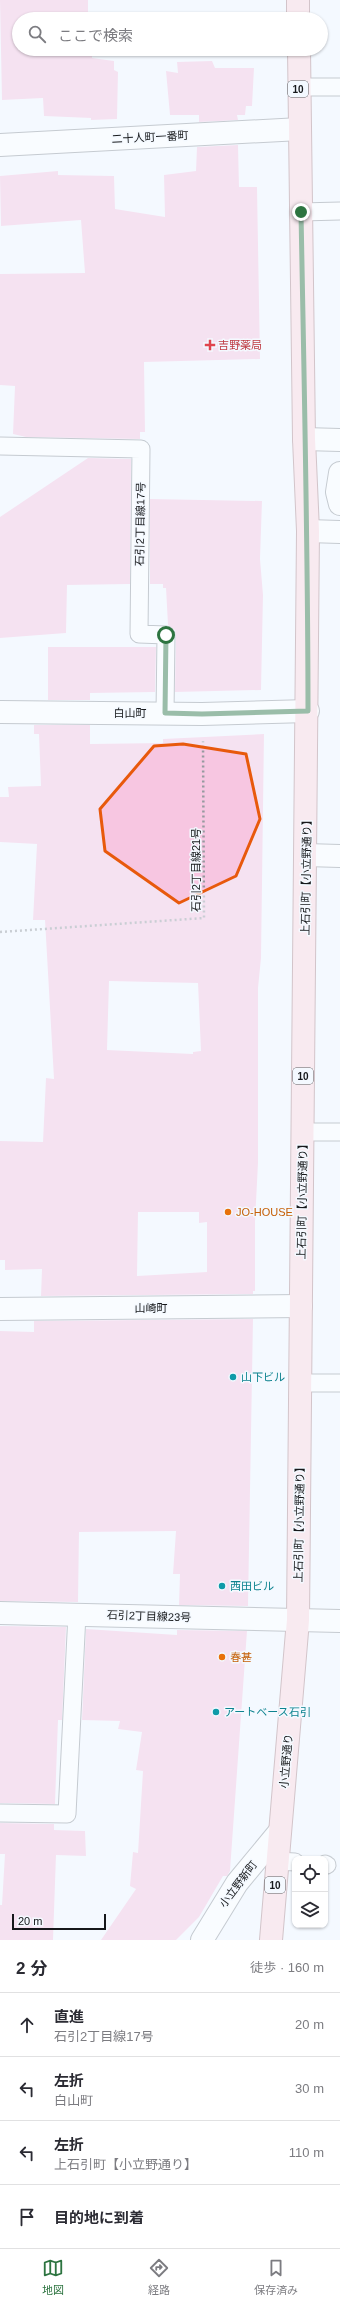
<!DOCTYPE html>
<html lang="ja">
<head>
<meta charset="utf-8">
<style>
	:root { --surface:#fff; --page:#f7f7f7; --text:#2b2b33; --muted:#7c7c81; --line:#e1e1e2; --accent:#2d7440 }
	body { margin:0; font-family:Helvetica,"Noto Sans JP",sans-serif; background:var(--page); color:var(--text) }
	.controls { position:absolute; right:12px; bottom:12px; display:grid; overflow:hidden; border-radius:8px; box-shadow:0 1px 3px #0004 }
	.controls button { width:36px; height:36px; display:grid; place-items:center; padding:0; border:0; border-bottom:1px solid var(--line); background:var(--surface); color:var(--text); font:20px sans-serif }
	.scale { position:absolute; left:12px; bottom:10px; width:94px; box-sizing:border-box; padding-left:4px; border:2px solid #16181b; border-top:0; font-size:11px; line-height:14px; white-space:nowrap; color:#16181b; -webkit-text-stroke:3px #f4f9ff; paint-order:stroke }
	.stop { position:absolute; width:12px; height:12px; margin:-9px; border:3px solid #2d7440; border-radius:50%; background:#fff }
	.stop.end { background:#2d7440; border-color:#fff; box-shadow:0 1px 4px #0008 }
	.list { margin:0; padding:0; list-style:none }
	h2 { display:flex; justify-content:space-between; align-items:center; height:52px; margin:0; padding:0 16px; font-size:17px }
	h2 small { font-size:13px; font-weight:400; color:var(--muted) }
	.list li { display:grid; grid-template-columns:26px 1fr auto; gap:12px; align-items:center; box-sizing:border-box; height:64px; padding:0 16px; border-top:1px solid var(--line) }
	.list b { display:block; font-size:15px; white-space:nowrap }
	.list p { margin:0; font-size:13px; white-space:nowrap; color:var(--muted) }
	.list em { font-size:13px; font-style:normal; color:var(--muted) }
	.icon { flex:none; width:22px; height:22px; fill:none; stroke:currentColor; stroke-width:2; stroke-linecap:round; stroke-linejoin:round }
	.map { position:relative; flex:none; width:340px; height:1940px; overflow:hidden }
	.search { position:absolute; background:var(--surface); box-shadow:0 1px 3px #0004; left:12px; right:12px; top:12px; height:44px; display:flex; align-items:center; gap:10px; box-sizing:border-box; padding:0 14px; border-radius:22px; color:var(--muted); font-size:15px }
	.sheet { height:308px; background:var(--surface) }
	nav { display:flex; justify-content:space-around; align-items:center; box-sizing:border-box; height:56px; border-top:1px solid var(--line); background:var(--surface); font-size:11px; color:var(--muted) }
	nav a { display:grid; justify-items:center; gap:2px }
	nav .on { color:var(--accent) }
	.map>svg:first-child { display:block }
	.building { fill:#f7c6e1; fill-rule:evenodd }
	.lines { fill:none; stroke-linecap:round; stroke-linejoin:round }
	.lane-casing { stroke:#8d9299; stroke-width:19 }
	.street-casing { stroke:#8d9299; stroke-width:24 }
	.primary-casing { stroke:#aa848a; stroke-width:24 }
	.path { stroke:#969a9f; stroke-width:2.5; stroke-dasharray:2 3; stroke-linecap:butt }
	.lane { stroke:#fff; stroke-width:17 }
	.street { stroke:#fff; stroke-width:22 }
	.primary { stroke:#fcd8dd; stroke-width:22 }
	.route { stroke:#2d7440; stroke-width:5 }
	.marked { fill:none; stroke:#e8590c; stroke-width:3; stroke-linejoin:round }
	.health-dot { fill:#e0444e; stroke:#f4f9ff; stroke-width:1.5 }
	.food-dot { fill:#e8710a; stroke:#f4f9ff; stroke-width:1.5 }
	.culture-dot { fill:#0f9aa8; stroke:#f4f9ff; stroke-width:1.5 }
	.labels { text-anchor:middle; stroke-width:3; stroke-linejoin:round; paint-order:stroke }
	.shield { fill:#f4f9ff; stroke:#595c5f; stroke-width:1 }
	.shield-label { font-size:10px; font-weight:bold; fill:#16181b }
	.street-label { font-size:11px; fill:#16181b; stroke:#f4f9ff }
	.health-label { font-size:11px; fill:#be3a42; stroke:#f4f9ff; text-anchor:start }
	.food-label { font-size:11px; fill:#c56008; stroke:#f4f9ff; text-anchor:start }
	.culture-label { font-size:11px; fill:#0d838f; stroke:#f4f9ff; text-anchor:start }
</style>
</head>
<body>
<div class="map">
<svg width="340" height="1940" viewBox="0 0 340 1940">
	<rect width="100%" height="100%" fill="#f4f9ff"/>
	<g class="building">
		<polygon points="0,0 88,0 88,19 19,19 19,49 92,49 92,58 114,61 114,70 118,72 117,119 91,120 91,118 44,116 43,98 2,100"/>
		<polygon points="212,61 215,68 254,68 252,106 246,106 245,115 237,115 238,120 199,122 199,115 170,115 166,71 178,73 177,62"/>
		<polygon points="238,145 239,187 257,187 260,359 144,362 145,432 140,432 140,439 26,437 13,434 15,386 0,385 0,274 85,273 81,220 1,226 0,176 58,171 58,175 114,176 115,209 165,217 164,175 196,171 197,147"/>
		<polygon points="88,458 131,459 130,584 67,585 66,633 0,638 0,517"/>
		<polygon points="150,499 262,501 260,559 263,595 261,690 175,692 176,635 175,630 168,625 166,588 163,588 163,584 150,584"/>
		<polygon points="48,647 156,647 155,692 90,693 90,700 45,700 48,700"/>
		<path d="M34 725H90V744L163 743V739L264 734 261 958 258 988V1163L255 1222V1291H253V1294L41 1296 42 1269 5 1270V1260H0V1141L43 1142 46 1078 54 1079 45 920H33L37 844 0 842V797H9L8 787 41 786 39 734H34ZM109 981 198 983 201 1051 193 1052V1054L107 1050ZM138 1212H199V1223L207 1222V1272L137 1276Z"/>
		<polygon points="253,1319 248,1606 179,1605 180,1574 173,1574 176,1531 79,1532 78,1602 0,1601 0,1331 34,1332 34,1321"/>
		<polygon points="0,1626 66,1627 62,1720 58,1720 55,1804 0,1803"/>
		<polygon points="86,1629 177,1635 177,1630 247,1631 230,1871 227,1876 223,1876 199,1917 176,1940 101,1940 136,1889 130,1886 133,1852 138,1853 143,1771 136,1770 142,1732 118,1729 120,1721 82,1720"/>
		<polygon points="0,1823 54,1824 54,1830 85,1831 86,1856 56,1855 53,1940 0,1940 0,1905 2,1905 5,1854 0,1854"/>
	</g>
	<g class="lines">
		<defs>
			<g id="lane">
				<polyline points="298,87 340,87"/>
				<polyline points="301,212 340,211"/>
				<polyline points="0,446 141,449 139,634 166,635 165,713"/>
				<polyline points="303,1132 340,1132"/>
				<polyline points="300,1383 340,1383"/>
				<polyline points="0,1813 67,1814 77,1614"/>
				<polyline points="277,1861 295,1862"/>
				<polyline points="325,1864 327,1865"/>
			</g>
			<g id="street">
				<polyline points="0,145 300,129"/>
				<polyline points="304,439 340,440"/>
				<polyline points="340,473 337,492 340,504"/>
				<polyline points="308,531 340,532"/>
				<polyline points="0,712 202,714 308,711"/>
				<polyline points="306,855 340,856"/>
				<polyline points="0,1309 301,1306"/>
				<polyline points="0,1613 340,1621"/>
				<polyline points="202,1940 237,1883 280,1831"/>
			</g>
			<g id="primary">
				<polyline points="298,0 298,19"/>
				<polyline points="271,1940 298,1620 308,531 304,439 299,49"/>
			</g>
		</defs>
		<use href="#lane" class="lane-casing"/>
		<use href="#street" class="street-casing"/>
		<use href="#primary" class="primary-casing"/>
		<polyline class="path" points="0,932 204,918 203,741"/>
		<use href="#lane" class="lane"/>
		<use href="#street" class="street"/>
		<use href="#primary" class="primary"/>
	</g>
	<g class="lines">
		<path class="route" d="M166 635 165 713 202 714 308 711C308 545 304 378 301 212"/>
	</g>
	<path d="M0 0H340V1940H0ZM183 744 246 754 260 819 236 876 179 903 105 851 100 809 154 746Z" fill="#f4f9ff" fill-opacity=".55" fill-rule="evenodd"/>
	<path class="marked" d="M183 744 246 754 260 819 236 876 179 903 105 851 100 809 154 746Z"/>
	<path class="health-dot" d="M208 339h4v4h4v4h-4v4h-4v-4h-4v-4h4z"/>
	<g class="food-dot">
		<circle cx="228" cy="1212" r="4"/>
		<circle cx="222" cy="1657" r="4"/>
	</g>
	<g class="culture-dot">
		<circle cx="233" cy="1377" r="4"/>
		<circle cx="222" cy="1586" r="4"/>
		<circle cx="216" cy="1712" r="4"/>
	</g>
	<g class="labels">
		<g class="shield">
			<rect x="288" y="81" width="20" height="16" rx="3"/>
			<rect x="293" y="1068" width="20" height="16" rx="3"/>
			<rect x="265" y="1877" width="20" height="16" rx="3"/>
		</g>
		<g class="shield-label">
			<text x="298" y="93">10</text>
			<text x="303" y="1080">10</text>
			<text x="275" y="1889">10</text>
		</g>
		<g class="street-label">
			<text transform="translate(150 137) rotate(-3)" y="4">二十人町一番町</text>
			<text transform="translate(140 524) rotate(-89)" y="4">石引2丁目線17号</text>
			<text x="130" y="717">白山町</text>
			<text transform="translate(196 870) rotate(-90)" y="4">石引2丁目線21号</text>
			<text transform="translate(306 875) rotate(-89)" y="4">上石引町【小立野通り】</text>
			<text transform="translate(302 1199) rotate(-89)" y="4">上石引町【小立野通り】</text>
			<text x="151" y="1312">山崎町</text>
			<text transform="translate(299 1522) rotate(-89)" y="4">上石引町【小立野通り】</text>
			<text transform="translate(149 1616) rotate(2)" y="4">石引2丁目線23号</text>
			<text transform="translate(286 1761) rotate(-85)" y="4">小立野通り</text>
			<text transform="translate(238 1884) rotate(-53)" y="4">小立野新町</text>
		</g>
		<g class="health-label">
			<text x="218" y="349">吉野薬局</text>
		</g>
		<g class="food-label">
			<text x="236" y="1216">JO-HOUSE</text>
			<text x="230" y="1661">春甚</text>
		</g>
		<g class="culture-label">
			<text x="241" y="1381">山下ビル</text>
			<text x="230" y="1590">西田ビル</text>
			<text x="224" y="1716">アートベース石引</text>
		</g>
	</g>
</svg>
<div class="controls">
<button><svg class="icon" aria-label="locate" viewBox="0 0 24 24"><circle cx="12" cy="12" r="6"/><path d="M12 2v4M12 18v4M2 12h4M18 12h4"/></svg></button>
<button><svg class="icon" aria-label="layers" viewBox="0 0 24 24"><path d="M12 4l9 5-9 5-9-5zM3 14l9 5 9-5"/></svg></button>
</div>
<div class="scale">20 m</div>
<div class="stop" style="left:166px;top:635px"></div>
<div class="stop end" style="left:301px;top:212px"></div>
<div class="search"><svg class="icon" aria-label="search" viewBox="0 0 24 24"><circle cx="10" cy="10" r="6"/><path d="M15 15l6 6"/></svg>ここで検索</div>
</div>
<section class="sheet">
<h2>2 分<small>徒歩 · 160 m</small></h2>
<ul class="list">
<li><svg class="icon" aria-label="ahead" viewBox="0 0 24 24"><path d="M12 20V5M6 11l6-6 6 6"/></svg><div><b>直進</b><p>石引2丁目線17号</p></div><em>20 m</em></li>
<li><svg class="icon" aria-label="left" viewBox="0 0 24 24"><path d="M17 20v-9H6M10 6l-5 5 5 5"/></svg><div><b>左折</b><p>白山町</p></div><em>30 m</em></li>
<li><svg class="icon" aria-label="left" viewBox="0 0 24 24"><path d="M17 20v-9H6M10 6l-5 5 5 5"/></svg><div><b>左折</b><p>上石引町【小立野通り】</p></div><em>110 m</em></li>
<li><svg class="icon" aria-label="arrive" viewBox="0 0 24 24"><path d="M6 21V4h12l-3 4 3 4H6"/></svg><div><b>目的地に到着</b></div></li>
</ul>
</section>
<nav>
<a class="on"><svg class="icon" aria-label="map" viewBox="0 0 24 24"><path d="M3 6l6-2 6 2 6-2v14l-6 2-6-2-6 2zM9 4v14M15 6v14"/></svg>地図</a>
<a><svg class="icon" aria-label="directions" viewBox="0 0 24 24"><path d="M12 3l9 9-9 9-9-9zM9 14v-3h6M13 9l2 2-2 2"/></svg>経路</a>
<a><svg class="icon" aria-label="saved" viewBox="0 0 24 24"><path d="M7 4h10v16l-5-4-5 4z"/></svg>保存済み</a>
</nav>
</body>
</html>
